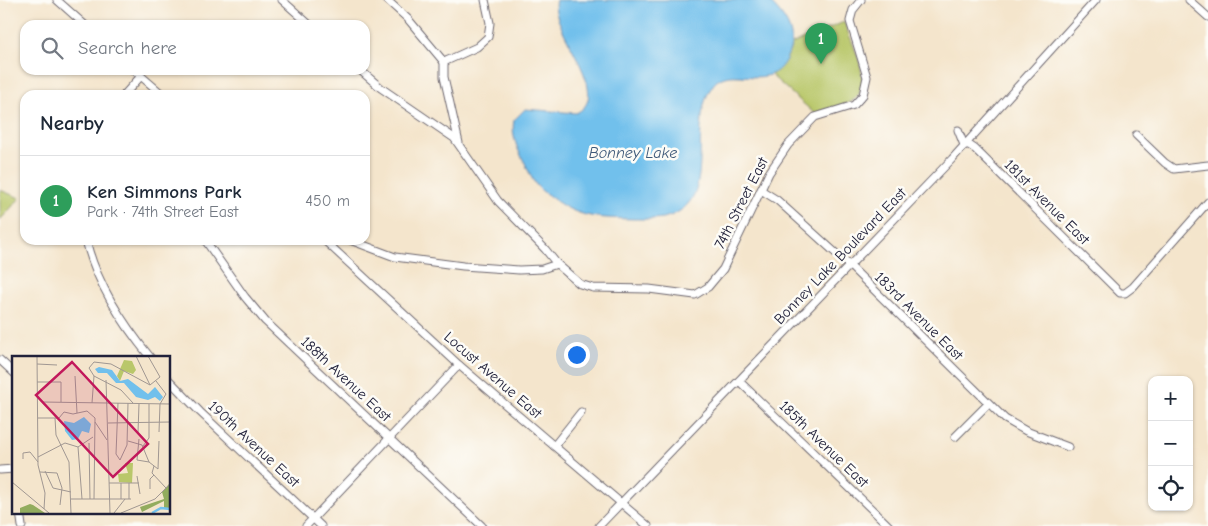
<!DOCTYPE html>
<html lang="en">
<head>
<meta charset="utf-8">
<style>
	:root { --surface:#fff; --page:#f2f2f3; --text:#1f2937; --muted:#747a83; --line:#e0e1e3; --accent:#1f6fb2 }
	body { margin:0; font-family:"Comic Neue",sans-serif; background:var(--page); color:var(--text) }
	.controls { position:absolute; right:15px; bottom:15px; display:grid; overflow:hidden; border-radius:10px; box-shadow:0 1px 4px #0004 }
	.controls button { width:45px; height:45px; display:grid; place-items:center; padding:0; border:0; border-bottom:1px solid var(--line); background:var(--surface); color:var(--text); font:25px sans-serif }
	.you { position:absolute; left:576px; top:354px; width:18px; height:18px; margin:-12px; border:4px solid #fff; border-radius:50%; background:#1a73e8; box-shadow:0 0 0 8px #1a73e833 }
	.badge { display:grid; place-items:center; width:32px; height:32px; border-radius:50%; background:var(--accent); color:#fff; font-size:16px; font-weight:700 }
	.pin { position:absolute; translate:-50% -41px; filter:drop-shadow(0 1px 2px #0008) }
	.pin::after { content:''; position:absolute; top:26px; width:18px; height:15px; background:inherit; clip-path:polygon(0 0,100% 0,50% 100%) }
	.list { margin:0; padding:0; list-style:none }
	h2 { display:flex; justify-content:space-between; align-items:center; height:65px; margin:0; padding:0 20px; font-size:21px }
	h2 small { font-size:16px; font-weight:400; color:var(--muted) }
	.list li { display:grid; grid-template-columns:32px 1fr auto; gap:15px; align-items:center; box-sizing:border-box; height:90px; padding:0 20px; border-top:1px solid var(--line) }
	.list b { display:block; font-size:19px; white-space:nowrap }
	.list p { margin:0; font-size:16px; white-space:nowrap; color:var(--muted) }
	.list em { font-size:16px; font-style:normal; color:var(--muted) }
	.icon { flex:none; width:28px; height:28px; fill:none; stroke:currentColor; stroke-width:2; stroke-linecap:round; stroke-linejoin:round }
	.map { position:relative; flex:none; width:1208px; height:526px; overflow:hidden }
	.search { position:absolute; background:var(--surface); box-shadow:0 1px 4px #0004; left:20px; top:20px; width:350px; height:55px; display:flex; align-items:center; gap:12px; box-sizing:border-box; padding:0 18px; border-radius:15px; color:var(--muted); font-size:19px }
	.panel { position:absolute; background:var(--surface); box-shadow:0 1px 4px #0004; left:20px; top:90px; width:350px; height:155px; border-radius:15px }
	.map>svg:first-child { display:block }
	.green { fill:#b9c76a; stroke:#6e7452 }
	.water { fill:#71c0ec; stroke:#4a7194 }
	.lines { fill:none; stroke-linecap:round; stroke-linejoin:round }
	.minor-casing { stroke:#6c666e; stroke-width:9 }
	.minor { stroke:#fff; stroke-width:7 }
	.labels { text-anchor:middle; stroke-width:5; stroke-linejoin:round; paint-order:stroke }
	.street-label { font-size:15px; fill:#22223b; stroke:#fdfcf7 }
	.water-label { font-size:16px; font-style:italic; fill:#3e5979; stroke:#fdfcf7 }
	.inset-river { fill:none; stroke:#71c0ec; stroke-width:2.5 }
	.inset-road { fill:none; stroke:#a09792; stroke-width:1 }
	.view { fill:#c2185b; fill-opacity:0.15; stroke:#c2185b; stroke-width:2.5 }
	.inset-edge { fill:none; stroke:#22223b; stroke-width:2.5 }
</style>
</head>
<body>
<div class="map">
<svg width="1208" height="526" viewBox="0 0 1208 526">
	<rect width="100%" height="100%" fill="#fdfcf7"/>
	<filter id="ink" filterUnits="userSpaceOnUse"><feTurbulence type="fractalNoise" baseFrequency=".02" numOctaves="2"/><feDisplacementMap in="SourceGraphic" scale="10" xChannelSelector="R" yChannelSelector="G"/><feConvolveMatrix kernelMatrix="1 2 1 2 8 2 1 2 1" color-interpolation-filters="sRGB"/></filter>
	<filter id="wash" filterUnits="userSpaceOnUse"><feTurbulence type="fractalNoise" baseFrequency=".0096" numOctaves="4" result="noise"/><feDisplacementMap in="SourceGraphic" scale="20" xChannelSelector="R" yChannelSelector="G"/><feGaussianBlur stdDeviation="1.12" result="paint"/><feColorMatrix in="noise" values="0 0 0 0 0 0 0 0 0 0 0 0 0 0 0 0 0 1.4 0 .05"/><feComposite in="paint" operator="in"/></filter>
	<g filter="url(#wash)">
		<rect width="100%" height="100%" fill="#f4e5cc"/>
		<g class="green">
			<path d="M844 22C851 42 876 86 852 101 842 108 827 108 815 114L770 74C784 67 787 58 792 44Z"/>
			<polygon points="0,190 20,198 0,220"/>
		</g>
		<path class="water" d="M556 0H768C781 13 796 29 790 49 775 100 732 60 713 85 689 116 712 180 687 205 671 221 654 219 634 219 601 218 579 219 552 198 547 194 541 191 537 186 532 180 528 170 525 163 517 149 511 135 514 120L525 109 576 113C616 95 547 26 556 0Z"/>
	</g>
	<g filter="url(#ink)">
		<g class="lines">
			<defs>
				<g id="minor">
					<polyline points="57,0 85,25"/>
					<polyline points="282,0 310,25"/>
					<polyline points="387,0 408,19 444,62"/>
					<polyline points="1189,0 1208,17"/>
					<polyline points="444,62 477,47 488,37 490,23 485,0"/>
					<polyline points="444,62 444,77 459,143"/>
					<polyline points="134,70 163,95"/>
					<polyline points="360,70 381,88 454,138 498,201 545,249 557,264 580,284 593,288 649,289 695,295 708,287 723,269 769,173 788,145 815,117 854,105 863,95 867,77 850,21 853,10 861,0"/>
					<polyline points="124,95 141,76"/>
					<polyline points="958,130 964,145"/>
					<polyline points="1136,135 1165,163 1174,169 1208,165"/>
					<polyline points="964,145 969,145 975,149 1120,293 1125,293 1133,287 1208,202"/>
					<polyline points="761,190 777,200 850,266 1005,419 1026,431 1068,447"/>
					<path d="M86 240C96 282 123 324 150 357"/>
					<polyline points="205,240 245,297 265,321 482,526"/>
					<polyline points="324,240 459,365 648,526"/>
					<polyline points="350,240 395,257 463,266 519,270 542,269 557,264"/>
					<polyline points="0,360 14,373"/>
					<polyline points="169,380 200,412 321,526"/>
					<polyline points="739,381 889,526"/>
					<polyline points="955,437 988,404"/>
					<polyline points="554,446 581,412"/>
					<polyline points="0,470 14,469"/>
					<polyline points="20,512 22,526"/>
					<polyline points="306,526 459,365"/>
					<polyline points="599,526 952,159 1096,0"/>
				</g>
			</defs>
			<use href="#minor" class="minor-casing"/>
			<use href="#minor" class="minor"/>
		</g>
	</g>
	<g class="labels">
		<g class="street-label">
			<text transform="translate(1047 202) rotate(45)" y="5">181st Avenue East</text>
			<text transform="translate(741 203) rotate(-63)" y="5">74th Street East</text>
			<text transform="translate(840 256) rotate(-46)" y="5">Bonney Lake Boulevard East</text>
			<text transform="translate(919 316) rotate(45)" y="5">183rd Avenue East</text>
			<text transform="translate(493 375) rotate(41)" y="5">Locust Avenue East</text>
			<text transform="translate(346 379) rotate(43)" y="5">188th Avenue East</text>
			<text transform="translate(254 444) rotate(43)" y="5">190th Avenue East</text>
			<text transform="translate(824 444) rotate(44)" y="5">185th Avenue East</text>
		</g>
		<g class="water-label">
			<text x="633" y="158">Bonney Lake</text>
		</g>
	</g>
	<g transform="translate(12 356)">
		<rect width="158" height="158" fill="#f4e5cc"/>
		<path d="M112 4 120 5 124 14 121 18 112 15 108 25 105 20ZM113 107H121L120 127 107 126 106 118 116 117Z" fill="#b9c76a"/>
		<path d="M157 128V152H152V145L130 156 128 151 152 143 150 136ZM18 148 21 149 33 157H8V152Z" fill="#92ac5e"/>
		<path d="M87 11 100 14 108 25 116 23 136 38 143 31 151 41 148 45 143 41 136 44 124 41 112 27H104L95 17H86L83 13ZM72 61 79 68 77 77 70 75 66 83 60 84 53 75 52 65 62 67Z" fill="#71c0ec"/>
		<path class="inset-river" d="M140 157 149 152 158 153"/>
		<path class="inset-road" d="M25 0 26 109 33 137 32 153M124 0 138 29M82 6 99 8 138 29 148 21 136 0M82 6 77 12 82 20 109 34 121 47M25 8 45 9M63 20 65 57M94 24 98 157M144 25 154 38 148 48 147 76M25 26H49V46M31 46 158 48M80 47 82 20M106 47 104 98 108 104M26 62H47L52 56 61 58 75 55 83 62 82 143M43 62 44 79 57 106 59 157M83 66 95 84M96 67 158 66M126 76 127 48M127 83 125 104 137 106M116 85 130 89 137 106 146 113 147 85M77 87 78 143M131 90 137 82V48M66 91 70 143M26 101 53 87 66 91 81 81M11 103V97L18 96 26 106M108 104 115 89 116 47M142 110 140 117 154 132M33 115 41 132 59 136M28 116 45 117 50 132 48 149M125 120 128 138M0 126 37 157M97 127H127M109 127V143M138 133V123L142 119M59 143H119M117 143V127M102 157 113 143M109 157 143 143 158 128"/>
		<path class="view" d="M60 6 136 88 101 121 24 39Z"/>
		<rect width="158" height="158" class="inset-edge"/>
	</g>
</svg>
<div class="controls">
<button>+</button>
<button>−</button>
<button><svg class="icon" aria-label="locate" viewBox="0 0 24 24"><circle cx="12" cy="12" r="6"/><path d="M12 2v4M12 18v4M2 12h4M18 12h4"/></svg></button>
</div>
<div class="you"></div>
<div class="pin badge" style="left:821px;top:64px;background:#2e9e5b">1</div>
<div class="search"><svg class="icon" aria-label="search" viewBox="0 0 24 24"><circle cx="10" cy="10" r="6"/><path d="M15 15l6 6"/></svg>Search here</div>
<section class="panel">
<h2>Nearby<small></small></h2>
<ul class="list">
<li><span class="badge" style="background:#2e9e5b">1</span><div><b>Ken Simmons Park</b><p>Park · 74th Street East</p></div><em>450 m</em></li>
</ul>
</section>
</div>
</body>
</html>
